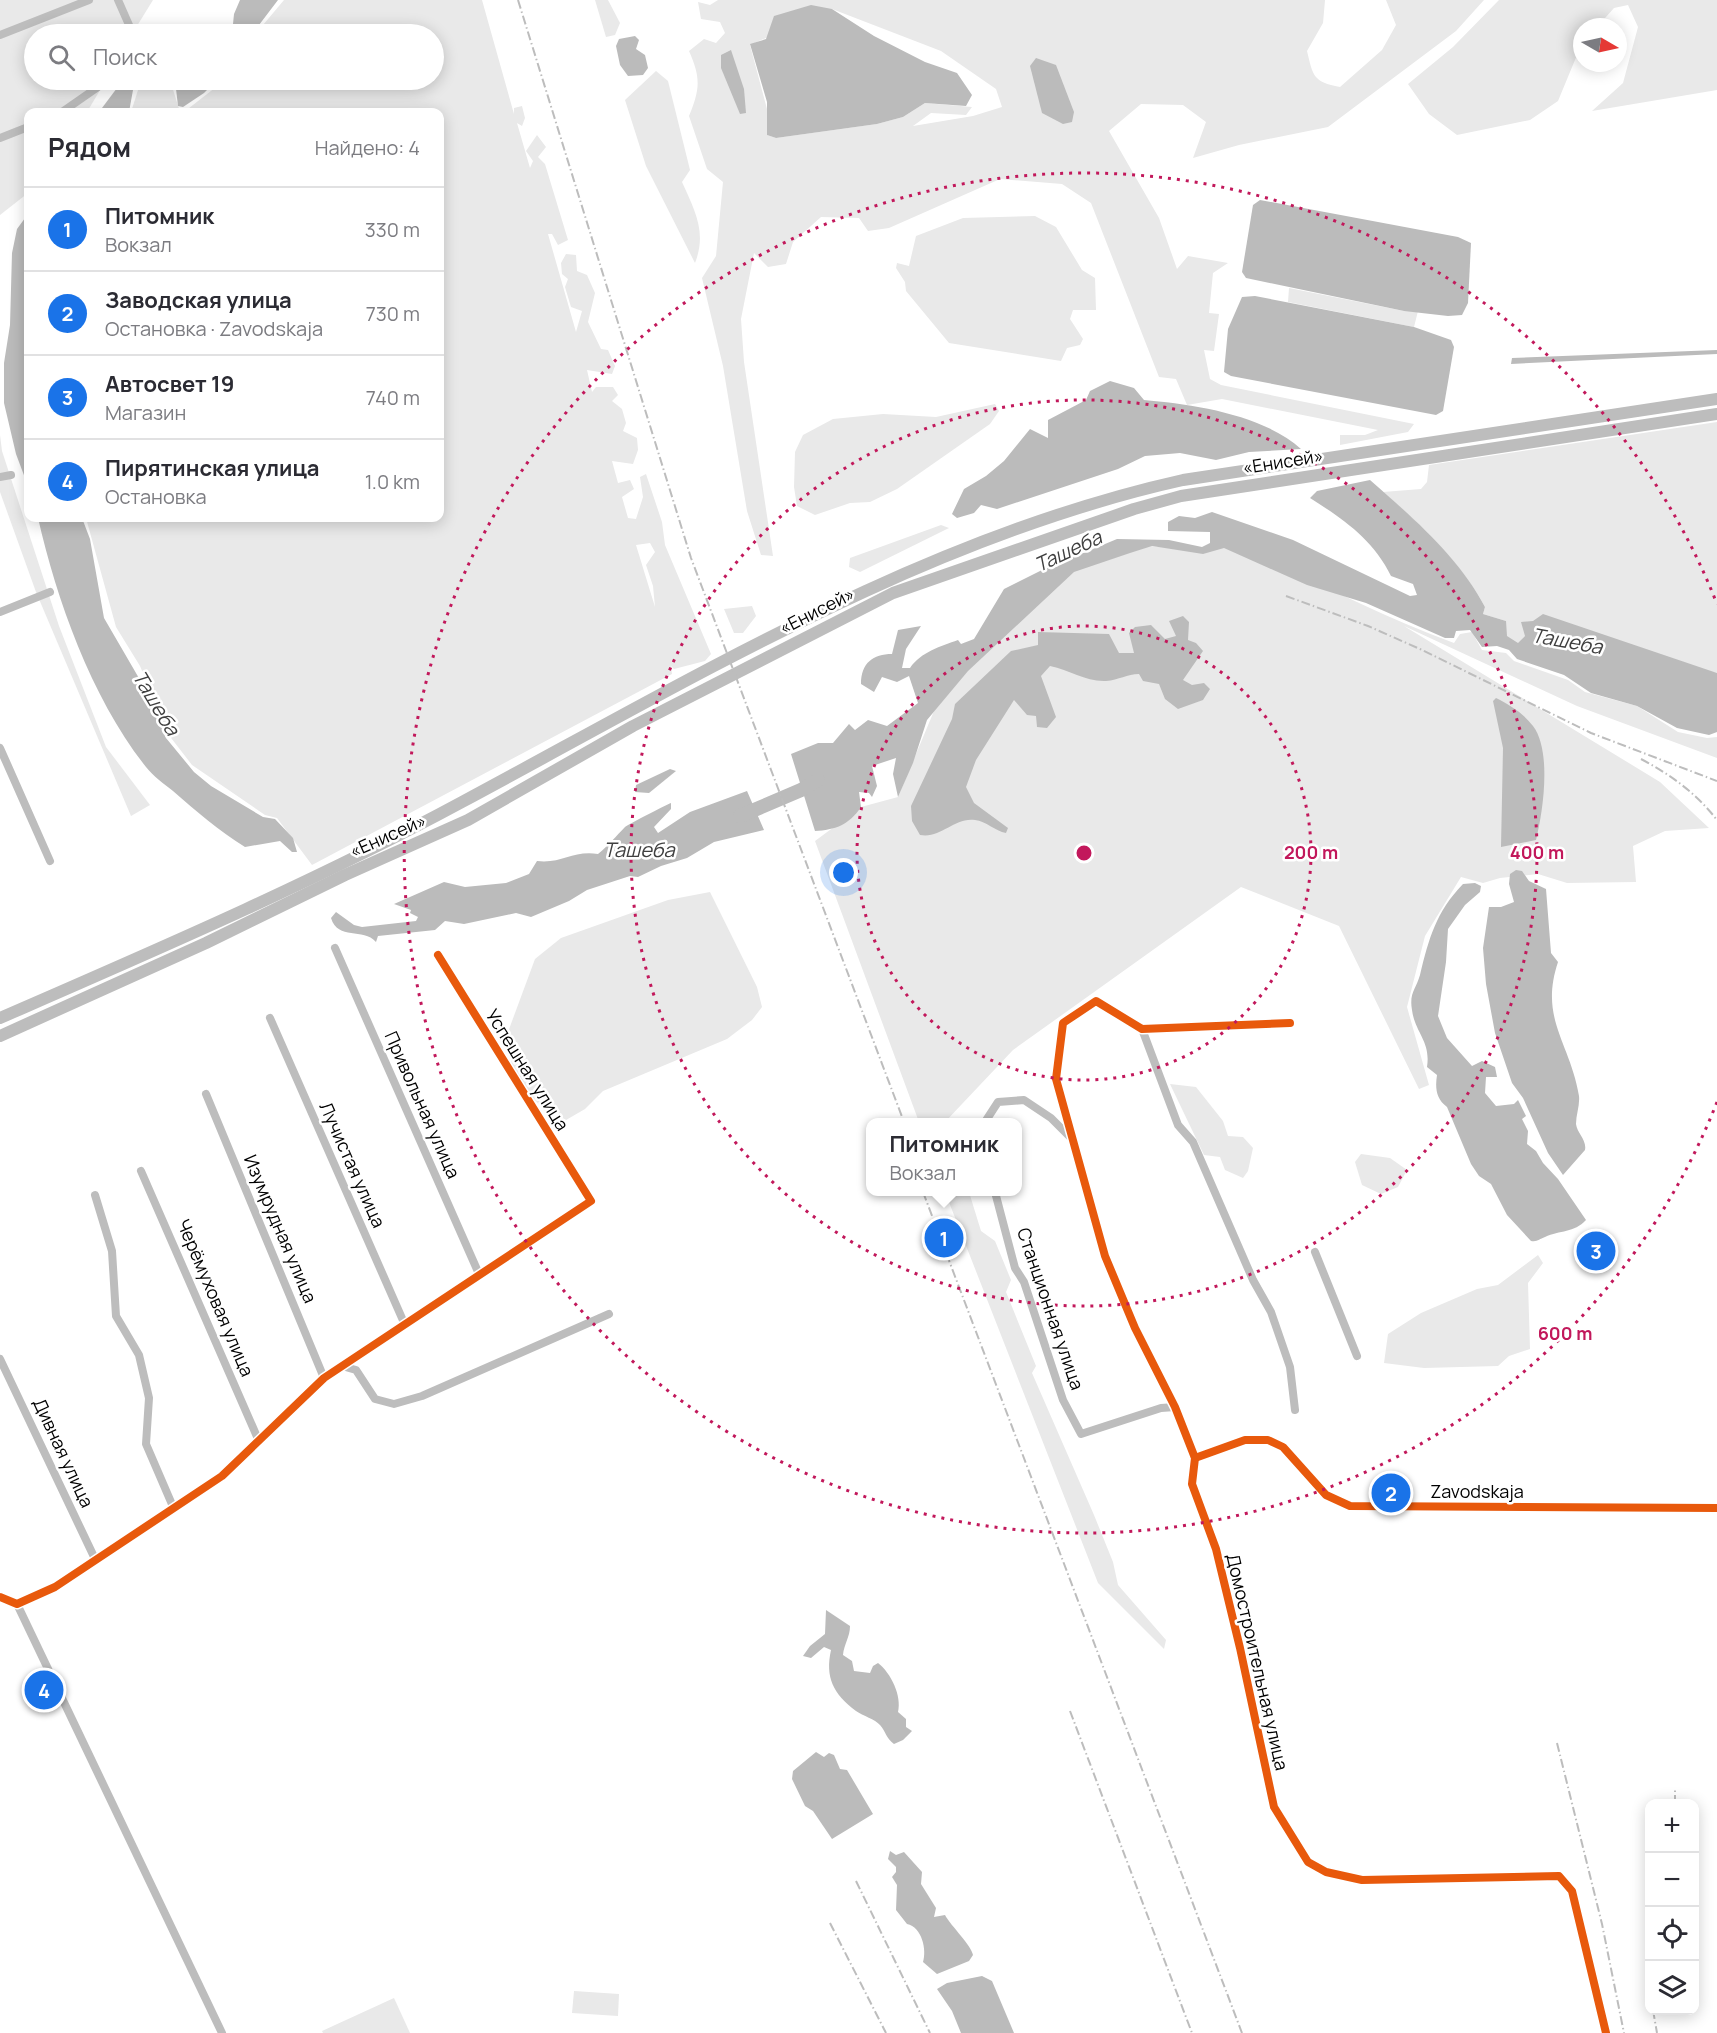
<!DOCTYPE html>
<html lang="ru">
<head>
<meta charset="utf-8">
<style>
	:root { --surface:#fff; --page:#f7f7f7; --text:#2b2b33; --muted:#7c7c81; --line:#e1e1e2; --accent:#1a73e8 }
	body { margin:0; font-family:Manrope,sans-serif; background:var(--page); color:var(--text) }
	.controls { position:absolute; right:18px; bottom:18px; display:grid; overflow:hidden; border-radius:12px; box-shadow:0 3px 15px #0003 }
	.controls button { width:54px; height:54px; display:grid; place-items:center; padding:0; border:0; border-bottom:2px solid var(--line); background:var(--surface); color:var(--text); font:30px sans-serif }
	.compass { position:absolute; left:1573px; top:18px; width:54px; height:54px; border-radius:50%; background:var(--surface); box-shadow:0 3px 15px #0003; rotate:99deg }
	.you { position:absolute; left:844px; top:873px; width:21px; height:21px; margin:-15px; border:4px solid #fff; border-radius:50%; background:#1a73e8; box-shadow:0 0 0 9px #1a73e833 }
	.badge { display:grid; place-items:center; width:39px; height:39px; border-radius:50%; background:var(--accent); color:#fff; font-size:20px; font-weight:700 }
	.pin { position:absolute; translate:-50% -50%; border:3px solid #fff; box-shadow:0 2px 6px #0006 }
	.popup { position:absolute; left:866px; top:1118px; width:156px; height:78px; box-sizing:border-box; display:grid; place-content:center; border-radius:12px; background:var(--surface); filter:drop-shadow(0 2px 4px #0005); font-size:20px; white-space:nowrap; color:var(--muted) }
	.popup b { font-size:22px; color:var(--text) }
	.popup::after { content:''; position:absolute; left:50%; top:100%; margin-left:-12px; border:12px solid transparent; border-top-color:var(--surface) }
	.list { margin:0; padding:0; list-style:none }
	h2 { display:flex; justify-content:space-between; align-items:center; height:78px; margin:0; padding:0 24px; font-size:26px }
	h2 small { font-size:20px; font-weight:400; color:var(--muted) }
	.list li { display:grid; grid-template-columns:39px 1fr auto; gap:18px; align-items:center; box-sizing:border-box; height:84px; padding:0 24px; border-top:2px solid var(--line) }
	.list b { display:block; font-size:22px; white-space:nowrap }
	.list p { margin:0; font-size:20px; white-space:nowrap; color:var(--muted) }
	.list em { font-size:20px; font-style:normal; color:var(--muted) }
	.icon { flex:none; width:33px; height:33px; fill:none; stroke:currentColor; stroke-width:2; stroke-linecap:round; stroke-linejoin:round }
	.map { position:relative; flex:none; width:1717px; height:2033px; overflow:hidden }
	.search { position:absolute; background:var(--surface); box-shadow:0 3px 15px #0003; left:24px; top:24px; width:420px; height:66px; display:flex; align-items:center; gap:15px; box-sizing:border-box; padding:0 21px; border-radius:33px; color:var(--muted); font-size:22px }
	.panel { position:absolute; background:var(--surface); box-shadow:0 3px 15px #0003; left:24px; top:108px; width:420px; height:414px; border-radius:12px }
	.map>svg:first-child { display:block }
	.green { fill:#e9e9e9; fill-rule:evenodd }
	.water { fill:#bbb }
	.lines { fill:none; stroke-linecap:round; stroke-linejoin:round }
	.river { stroke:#bbb; stroke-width:14 }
	.minor { stroke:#bdbdbd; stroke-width:8 }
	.highway { stroke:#bdbdbd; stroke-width:12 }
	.rail { stroke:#bdbdbd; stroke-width:2; stroke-dasharray:9 3 1.5 3; stroke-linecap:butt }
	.cycleway-casing { stroke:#fff; stroke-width:11 }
	.cycleway { stroke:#e8590c; stroke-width:8 }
	.ring { fill:none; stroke:#c2185b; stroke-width:3; stroke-dasharray:3 6 }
	.labels { text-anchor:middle; stroke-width:5; stroke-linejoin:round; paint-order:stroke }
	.street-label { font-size:18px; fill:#000; stroke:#fff }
	.water-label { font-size:20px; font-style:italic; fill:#3f3f3f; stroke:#fff }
	.centre { fill:#c2185b; stroke:#fff; stroke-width:3 }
	.ring-label { font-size:18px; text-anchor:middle; font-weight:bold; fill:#c2185b; stroke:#fff; stroke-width:5; stroke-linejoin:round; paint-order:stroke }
</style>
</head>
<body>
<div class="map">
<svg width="1717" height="2033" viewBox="0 0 1717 2033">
	<rect width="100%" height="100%" fill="#fff"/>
	<g class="green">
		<polygon points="0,0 153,0 132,34 34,34 34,80 106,80 87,112 28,112 28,193 0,215"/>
		<path d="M284 0H482L514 114V108L522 106 525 118 522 126 517 123 530 168 533 161 526 151 537 135 546 147 538 157 545 164 568 240 558 245 552 234H548L576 332 582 311 571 307 565 287 568 279 562 274 561 263 566 254 576 255 577 271 587 275 595 293 588 322 601 349 608 350 615 366 612 374 587 370 592 392 596 387H613L618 395 612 401 622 409 626 423 623 431 637 438 638 450 633 464 612 461 618 483 630 480 634 489 622 497 628 518 636 519 643 497 640 477 646 474 662 522 665 545 711 654 705 661 674 669 671 666 672 674 312 865 277 818 265 815 192 765 168 734 140 666 116 627 86 518H440V112H184L225 80H434V34H260L263 25ZM650 543 655 552 646 565 653 586 655 607 636 545Z"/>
		<polygon points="595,0 608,0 620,23 615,35 606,37"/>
		<path d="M718 0H1325L1323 23 1307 51C1313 76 1313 82 1340 87L1382 50 1396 25 1386 0H1484L1456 31 1328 127 1239 145 1193 158 1206 122 1183 105 1141 104 1109 131 1159 218 1177 269 1188 256 1228 263 1213 273 1209 313 1219 314 1214 351 1204 350 1210 379 1221 385 1414 424 1408 432 1340 445V435H1365L1378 430 1222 399 1187 405 1176 379 1159 377 1091 203 1062 184 1000 179 889 228 868 231 859 218 821 217 793 242 786 264 768 267 754 253 741 319 744 362 773 556 761 555 747 511 723 366 702 278 716 256 723 182 707 169 689 116C700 89 701 78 689 51L704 39 716 43 725 33 720 22 701 19 698 2 710 5ZM832 9 941 51 996 89 1002 107 973 116 913 126 931 113 966 115 972 107 925 103 903 117 877 124 776 138 767 135V109L750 45Z"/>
		<polygon points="1499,0 1717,0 1717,90 1592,111 1623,83 1638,27 1628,5 1614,8 1597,27 1582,27 1582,43 1558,101 1530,120 1457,135 1429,114 1408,84 1453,47"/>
		<path d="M656 71 668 81 690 170 682 182C695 211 707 232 695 263L646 166 625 100Z"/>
		<polygon points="154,80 170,80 180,112 131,112 139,87"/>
		<polygon points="1035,216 1056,227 1082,270 1095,278 1096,310 1073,310 1070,319 1083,339 1080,345 1067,348 1061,361 949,343 906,291 905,282 896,268 897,263 909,266 916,236 963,218"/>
		<polygon points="1289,288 1404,311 1418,311 1414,327 1288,302"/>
		<polygon points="995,404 999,411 990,424 897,489 870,502 850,503 815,515 797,506 794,487 795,452 803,435 833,419 883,414 936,417"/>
		<path d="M1717 422V673L1525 636 1518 644 1506 636V621L1483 614 1485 607C1462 563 1420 524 1383 492L1421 489 1427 482 1429 465Z"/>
		<polygon points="0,435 2,451 59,626 106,747 150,805 131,816 36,592 0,492"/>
		<polygon points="941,525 949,528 860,572 849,567 850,558"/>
		<path d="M1226 539C1302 575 1376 614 1454 643L1460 634 1472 632 1482 650 1506 653 1514 661 1568 680 1585 692 1637 706 1678 732 1707 738 1717 737V758L1577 706 1404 626 1660 782 1709 828 1665 831 1633 846 1636 882 1567 883 1538 874 1500 878 1483 883 1461 877 1425 936 1407 1007 1429 1085 1419 1089 1339 926 1241 887 1013 1050 945 1122H919L815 841 861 807 898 797 934 711 968 670 1077 568 1135 545 1203 550Z"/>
		<polygon points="752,606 756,616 743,633 734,633 724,609"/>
		<polygon points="710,892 757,987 762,1007 752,1020 727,1039 603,1091 585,1109 566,1120 545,1111 513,1076 508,1032 535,959 561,938 668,900"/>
		<polygon points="1170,1084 1196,1087 1223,1121 1228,1136 1243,1137 1253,1148 1248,1171 1243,1178 1225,1170 1220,1157 1204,1155"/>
		<polygon points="1361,1154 1390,1158 1407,1170 1398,1187 1381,1194 1362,1185 1355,1162"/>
		<polygon points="945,1192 969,1192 981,1231 995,1241 1011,1280 1006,1292 1036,1366 1032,1373 1094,1515 1113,1562 1118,1585 1166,1640 1164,1649 1098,1583"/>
		<polygon points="1538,1255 1543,1263 1528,1283 1530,1349 1509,1356 1498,1366 1424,1368 1384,1363 1388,1334 1421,1313 1477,1289 1498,1285"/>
		<polygon points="574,1991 619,1994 618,2016 572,2013"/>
		<polygon points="394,1998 410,2033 323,2033 322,2031"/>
	</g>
	<g class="water">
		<polygon points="240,0 278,0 259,25 256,34 232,34 234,14"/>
		<polygon points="811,5 832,9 874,36 925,62 957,73 972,95 966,106 925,103 903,117 877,124 776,138 767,135 767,102 750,44 766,39 774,16"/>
		<polygon points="635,36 639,40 636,49 645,55 648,68 643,75 628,76 620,65 616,46 619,39"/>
		<polygon points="731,50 744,89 746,113 740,114 721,68 721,55"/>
		<polygon points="1036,58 1056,65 1074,112 1072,122 1063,124 1042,113 1030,66"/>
		<polygon points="123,80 144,80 133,90 129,112 99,112"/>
		<polygon points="175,80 217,80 204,93 183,107 178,106"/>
		<polygon points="1260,200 1458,237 1471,243 1468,303 1462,315 1448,316 1404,311 1246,278 1242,272 1253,205"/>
		<polygon points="28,214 28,486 16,454 4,403 4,363 10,325 12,253 17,229"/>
		<polygon points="1255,296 1414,327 1451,340 1454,347 1443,411 1436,415 1231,376 1224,372 1228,329 1242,297"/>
		<polygon points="1717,350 1717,354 1511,364 1512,358"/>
		<path d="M1110 381 1134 388 1144 400C1193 404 1264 415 1301 449L1249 452 1216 460 1180 453 1145 456 1118 469 997 509 981 505 974 513 957 518 952 514 964 489 986 476 1004 461 1030 429 1048 438V420L1086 400 1090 391Z"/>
		<path d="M1370 480C1411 516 1460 558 1485 607L1483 614 1506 621 1507 636 1518 643 1525 636 1521 622 1533 621 1543 614 1717 673V732L1709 735 1677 728 1637 706 1591 693 1564 675 1517 659 1509 650 1497 646 1482 647 1470 630 1456 631 1454 638H1445L1366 603 1307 585 1224 548 1203 554 1152 546 1130 553 1074 572 968 671 927 720 913 763 898 797 893 774 896 758 872 766 877 786 872 797 869 793 859 792 861 807C849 825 835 830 815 831L791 754 818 743H833L849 724 855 730 868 720 887 726 918 703 909 676 897 682 882 677 874 692 861 684C861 663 873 654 892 654L898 630 921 626 906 649 902 668H910C921 652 941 646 958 640L961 644 974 639 1004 589 1040 571 1117 539 1169 540 1202 547 1210 543V532L1168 531V522L1179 516 1195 518 1212 512 1293 540 1410 596 1417 595 1413 584 1391 576C1373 539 1343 519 1310 498L1317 491Z"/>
		<path d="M38 518H82L90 539 104 618 154 704 166 738 194 772 211 786 263 817 275 819 293 838 297 852H292L280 841 245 847C219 831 196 811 173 791 164 784 153 776 146 767 92 699 57 601 38 518Z"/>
		<path d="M1183 616 1189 622 1188 640 1196 643 1203 651 1183 680 1192 685 1204 683 1210 689 1203 700 1178 709 1165 699 1159 684 1143 681 1139 674C1127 674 1119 680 1106 681 1086 682 1070 670 1050 666L1041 676 1056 717 1047 728 1037 727 1036 716 1027 715 1014 700 976 760 966 787 974 803 1008 828 1006 833C995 831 986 821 975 820 954 817 941 839 920 835L912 821 911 806 952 719 955 704 1011 651 1038 645V632L1109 634 1119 653H1134L1129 633 1135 627 1151 625 1165 639 1176 636 1169 621Z"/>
		<path d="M1496 698C1510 705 1523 713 1533 726 1552 751 1543 812 1536 840L1501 847 1503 748 1493 701Z"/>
		<polygon points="670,769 676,771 649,793 635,792 636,785"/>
		<path d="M747 791 764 830 714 842 687 858 661 866 638 877 630 876 587 890 569 901 531 917 516 913 464 924 445 921 435 930 378 936 376 942C363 927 338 941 331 918L336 912 354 925 362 927 416 921 418 917 410 913 411 910 394 904 444 882 465 887 506 883 529 874 537 861C562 864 573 850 598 854 609 845 616 836 625 827 627 825 666 805 671 803V809L654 827 658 833 690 812Z"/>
		<path d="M1516 870 1522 871 1529 881 1546 889 1551 953 1558 962C1539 1019 1570 1042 1579 1096 1580 1105 1576 1115 1576 1124 1577 1133 1587 1140 1585 1150L1563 1175 1548 1153 1523 1098 1512 1083 1495 1033 1486 984 1483 948 1489 907H1501L1514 902 1509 884 1510 874Z"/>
		<path d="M1475 883 1481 886 1480 892 1465 905 1448 929 1446 962 1438 1016 1447 1038 1472 1066 1482 1061 1495 1067 1497 1077H1486L1485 1093 1496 1106 1514 1104 1518 1100 1526 1116 1522 1119 1528 1131 1527 1144 1536 1151 1543 1163 1558 1179 1586 1220C1574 1233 1560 1230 1545 1237 1539 1239 1538 1242 1531 1241L1507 1215 1491 1184 1479 1176 1471 1164 1447 1107C1436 1099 1435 1088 1437 1075L1427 1067C1431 1041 1415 1033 1412 1010 1409 993 1416 989 1420 975 1429 938 1436 912 1463 884Z"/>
		<path d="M826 1610 850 1626C850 1637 844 1644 843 1655L852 1661 854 1671 870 1673 873 1666 878 1663C891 1673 902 1696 898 1712L906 1719V1727L912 1731 903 1740 894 1744C886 1738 886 1732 880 1725 875 1719 863 1716 856 1711 833 1694 825 1677 831 1650L824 1647 811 1658 803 1656 810 1646 825 1634Z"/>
		<polygon points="816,1752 824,1757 829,1753 834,1755 840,1769 847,1770 873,1814 832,1839 813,1811 805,1806 792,1779 793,1771"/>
		<path d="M890 1851 896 1855 904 1852 922 1872 921 1884 936 1908 934 1917 945 1915C951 1926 972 1946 973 1955L969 1961 937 1974 923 1962C927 1950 922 1927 907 1924L896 1910 897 1885 892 1877 896 1872V1867L888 1859Z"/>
		<polygon points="982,1976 992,1981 1014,2033 961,2033 952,2011 937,1989 947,1983"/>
	</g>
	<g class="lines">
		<polyline class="river" points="740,816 801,790 818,780"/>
		<g class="minor">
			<polyline points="118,0 133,34"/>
			<polyline points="0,35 89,0"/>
			<polyline points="62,112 108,80"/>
			<polyline points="0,138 28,127"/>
			<polyline points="0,477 11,475"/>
			<polyline points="0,612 50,592"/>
			<polyline points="0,748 50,861"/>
			<polyline points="335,948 479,1274"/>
			<polyline points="270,1018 405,1325"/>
			<polyline points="1290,1023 1142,1029 1096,1001 1063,1023 1056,1079 1105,1256 1135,1328 1175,1407 1195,1458 1192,1484 1216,1549 1240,1648 1274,1807 1308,1862 1326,1872 1362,1880 1559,1876 1572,1891 1606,2033"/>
			<polyline points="1142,1029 1178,1125 1193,1142 1253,1280 1271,1312 1290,1367 1295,1410"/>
			<polyline points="206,1094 324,1378"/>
			<polyline points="985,1122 998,1102 1024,1100 1051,1118 1073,1140"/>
			<polyline points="141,1171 258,1439"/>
			<polyline points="995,1192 1015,1268 1024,1282 1063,1400 1081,1434 1161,1408 1175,1407"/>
			<polyline points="95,1195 112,1251 116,1316 139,1355 149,1398 146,1444 174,1509"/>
			<polyline points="1315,1252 1357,1356"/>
			<polyline points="0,1359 96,1561"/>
			<polyline points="342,1366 356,1370 375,1399 394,1404 422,1396 609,1314"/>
			<polyline points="1195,1458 1245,1440 1268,1440 1283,1447 1326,1495 1350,1506 1717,1508"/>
			<polyline points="0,1597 17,1604 55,1587 222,1476 324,1378 591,1201 438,955"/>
			<polyline points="17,1604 222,2033"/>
		</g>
		<g class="highway">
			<path d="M0 1018C156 950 312 883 462 802 692 679 926 537 1183 480L1717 399"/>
			<polyline points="0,1036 206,943 345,875 468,820 633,726 893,593 1134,509 1181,496 1717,414"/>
		</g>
		<g class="rail">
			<polyline points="518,0 691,558 904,1122"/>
			<polyline points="1286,596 1368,626 1420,649 1591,733 1717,781"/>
			<path d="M1641 759C1671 775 1696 793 1717 820"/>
			<polyline points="923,1192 1242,2033"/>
			<polyline points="1070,1711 1192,2033"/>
			<polyline points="1557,1743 1602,1924 1624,2033"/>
			<polyline points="1675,1804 1675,1789"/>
			<polyline points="856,1881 930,2033"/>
			<polyline points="830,1923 886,2033"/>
			<polyline points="1653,2010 1657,2033"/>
		</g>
		<defs>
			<g id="cycleway">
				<polyline points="1290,1023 1142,1029 1096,1001 1063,1023 1056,1079 1105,1256 1135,1328 1175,1407 1195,1458 1192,1484 1216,1549 1240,1648 1274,1807 1308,1862 1326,1872 1362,1880 1559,1876 1572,1891 1606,2033"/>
				<polyline points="1195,1458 1245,1440 1268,1440 1283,1447 1326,1495 1350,1506 1717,1508"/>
				<polyline points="0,1597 17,1604 55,1587 222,1476 324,1378 591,1201 438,955"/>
			</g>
		</defs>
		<use href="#cycleway" class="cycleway-casing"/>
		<use href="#cycleway" class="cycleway"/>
	</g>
	<g class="ring">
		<circle cx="1084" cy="853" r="227"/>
		<circle cx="1084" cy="853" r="453"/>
		<path d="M1717 1102A680 680 0 1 1 1717 604"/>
	</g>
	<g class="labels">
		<g class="street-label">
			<text transform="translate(1283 462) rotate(-9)" y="6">«Енисей»</text>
			<text transform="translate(817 611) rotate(-27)" y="6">«Енисей»</text>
			<text transform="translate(388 836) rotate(-24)" y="6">«Енисей»</text>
			<text transform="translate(527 1070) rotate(58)" y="6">Успешная улица</text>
			<text transform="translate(422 1105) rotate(66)" y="6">Привольная улица</text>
			<text transform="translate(352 1165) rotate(66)" y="6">Лучистая улица</text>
			<text transform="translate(280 1229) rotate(67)" y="6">Изумрудная улица</text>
			<text transform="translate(215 1298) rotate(67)" y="6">Черёмуховая улица</text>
			<text transform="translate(1050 1309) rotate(71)" y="6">Станционная улица</text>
			<text transform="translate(63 1453) rotate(65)" y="6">Дивная улица</text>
			<text x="1477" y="1498">Zavodskaja</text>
			<text transform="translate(1257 1662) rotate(77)" y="6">Домостроительная улица</text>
		</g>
		<g class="water-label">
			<text transform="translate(1068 551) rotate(-25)" y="7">Ташеба</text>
			<text transform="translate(1567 641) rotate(10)" y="7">Ташеба</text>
			<text transform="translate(156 703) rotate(59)" y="7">Ташеба</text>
			<text x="639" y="857">Ташеба</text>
		</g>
	</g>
	<circle cx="1084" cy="853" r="9" class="centre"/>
	<g class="ring-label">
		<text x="1311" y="859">200 m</text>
		<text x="1537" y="859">400 m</text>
		<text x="1565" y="1340">600 m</text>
	</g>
</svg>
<div class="controls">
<button>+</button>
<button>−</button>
<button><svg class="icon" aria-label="locate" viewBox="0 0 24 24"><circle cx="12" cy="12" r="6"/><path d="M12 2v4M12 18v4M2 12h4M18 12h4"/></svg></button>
<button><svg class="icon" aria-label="layers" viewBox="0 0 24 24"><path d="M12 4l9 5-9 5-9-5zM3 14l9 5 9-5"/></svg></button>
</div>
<svg class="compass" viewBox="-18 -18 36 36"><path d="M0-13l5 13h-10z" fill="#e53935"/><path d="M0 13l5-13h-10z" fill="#7c7c81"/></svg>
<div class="you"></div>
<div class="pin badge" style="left:944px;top:1238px">1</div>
<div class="popup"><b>Питомник</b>Вокзал</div>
<div class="pin badge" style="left:1391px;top:1493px">2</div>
<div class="pin badge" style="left:1596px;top:1251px">3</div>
<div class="pin badge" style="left:44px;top:1690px">4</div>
<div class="search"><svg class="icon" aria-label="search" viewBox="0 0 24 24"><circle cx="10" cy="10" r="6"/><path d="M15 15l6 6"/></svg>Поиск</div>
<section class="panel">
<h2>Рядом<small>Найдено: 4</small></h2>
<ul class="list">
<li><span class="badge">1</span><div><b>Питомник</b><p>Вокзал</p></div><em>330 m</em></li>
<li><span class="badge">2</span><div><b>Заводская улица</b><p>Остановка · Zavodskaja</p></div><em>730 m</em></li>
<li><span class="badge">3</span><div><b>Автосвет 19</b><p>Магазин</p></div><em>740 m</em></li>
<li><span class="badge">4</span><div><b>Пирятинская улица</b><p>Остановка</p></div><em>1.0 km</em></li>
</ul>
</section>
</div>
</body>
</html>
